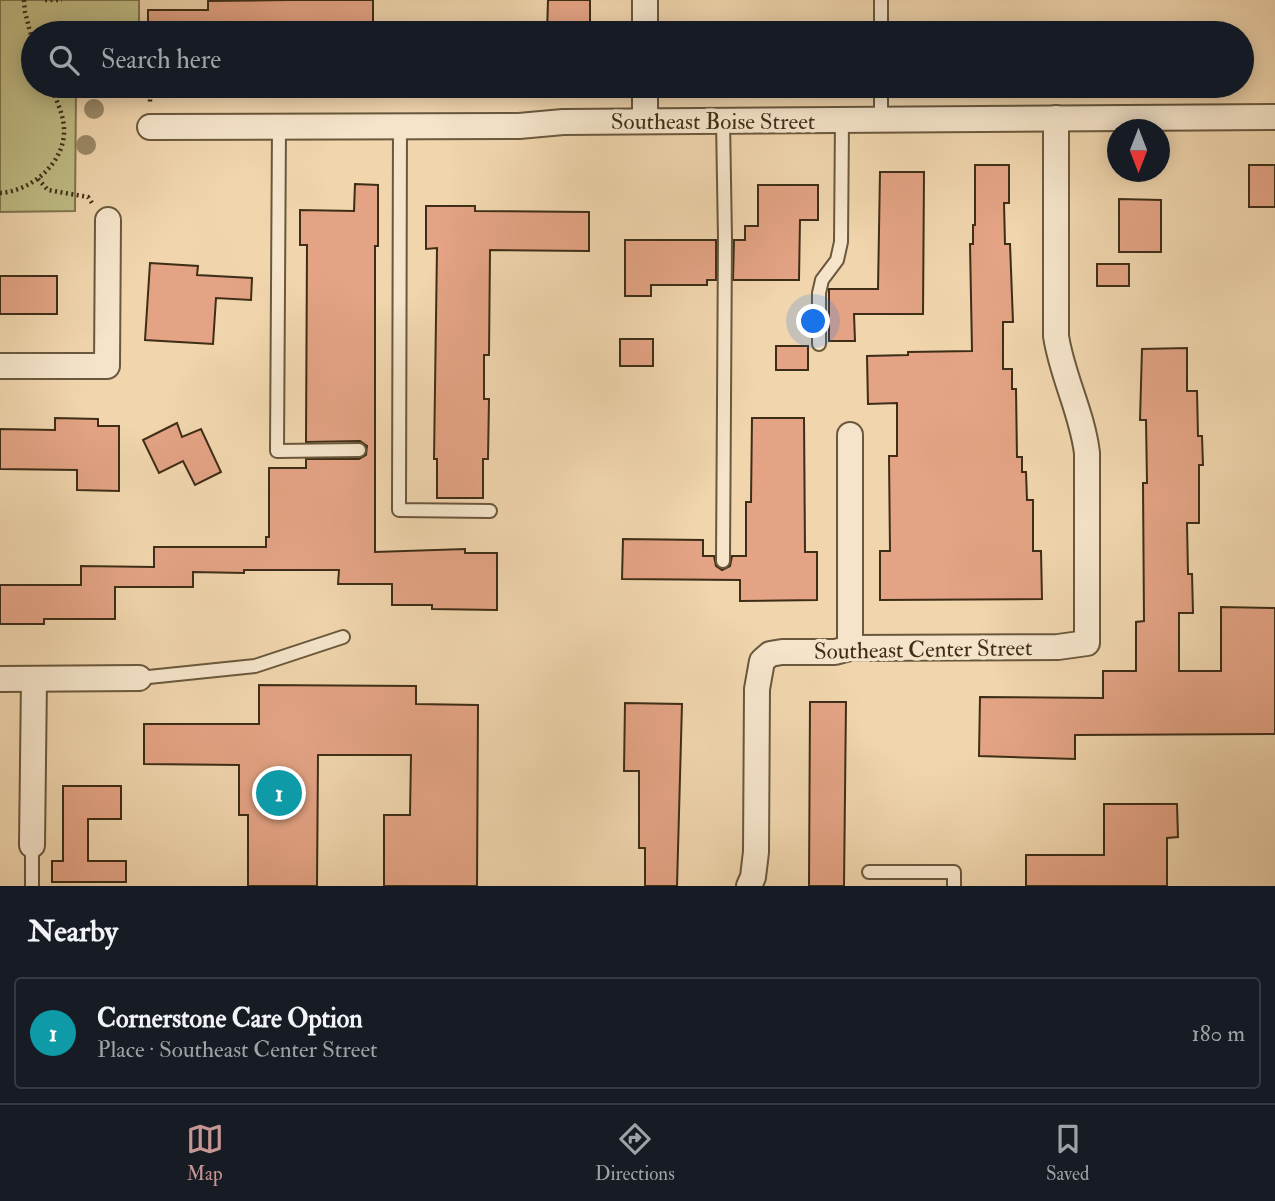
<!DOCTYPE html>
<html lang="en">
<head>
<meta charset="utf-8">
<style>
	:root { --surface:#171b24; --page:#20242c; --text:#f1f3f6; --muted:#9ea1a6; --line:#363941; --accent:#c59692 }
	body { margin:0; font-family:"IM FELL Double Pica",serif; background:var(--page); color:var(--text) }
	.compass { position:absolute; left:1107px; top:119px; width:63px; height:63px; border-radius:50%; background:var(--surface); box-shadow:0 4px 18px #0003; rotate:180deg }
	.you { position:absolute; left:814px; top:322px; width:24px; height:24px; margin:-18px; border:5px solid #fff; border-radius:50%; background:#1a73e8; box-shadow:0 0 0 10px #1a73e833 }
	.badge { display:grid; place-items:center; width:46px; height:46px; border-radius:50%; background:var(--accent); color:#fff; font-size:23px; font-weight:700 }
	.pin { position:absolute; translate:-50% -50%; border:4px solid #fff; box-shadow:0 2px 7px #0006 }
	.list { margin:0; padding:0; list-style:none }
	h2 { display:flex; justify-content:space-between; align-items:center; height:91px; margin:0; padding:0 28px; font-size:30px }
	h2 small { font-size:23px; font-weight:400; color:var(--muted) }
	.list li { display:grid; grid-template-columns:46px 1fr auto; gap:21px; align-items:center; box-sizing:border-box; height:112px; margin:0 14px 14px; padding:0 14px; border:2px solid var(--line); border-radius:7px }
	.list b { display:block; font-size:26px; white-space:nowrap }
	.list p { margin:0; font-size:23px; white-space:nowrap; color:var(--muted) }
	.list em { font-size:23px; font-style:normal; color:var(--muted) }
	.icon { flex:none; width:38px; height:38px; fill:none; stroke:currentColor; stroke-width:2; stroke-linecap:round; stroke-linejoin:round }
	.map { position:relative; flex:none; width:1275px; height:886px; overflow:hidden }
	.search { position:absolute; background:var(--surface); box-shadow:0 4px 18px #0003; left:21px; right:21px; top:21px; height:77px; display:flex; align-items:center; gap:18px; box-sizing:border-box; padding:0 24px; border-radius:38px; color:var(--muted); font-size:26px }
	.sheet { height:217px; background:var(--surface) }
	nav { display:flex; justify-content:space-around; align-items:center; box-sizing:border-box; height:98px; border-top:2px solid var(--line); background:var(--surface); font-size:19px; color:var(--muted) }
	nav a { display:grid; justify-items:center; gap:4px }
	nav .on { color:var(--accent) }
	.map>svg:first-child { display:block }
	.green { fill:#c0bc85; stroke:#7f754e; stroke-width:2 }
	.building { fill:#e3a384; stroke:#3e2e17; stroke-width:2 }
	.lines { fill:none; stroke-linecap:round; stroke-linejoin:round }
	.lane-casing { stroke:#6a583c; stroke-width:16 }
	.street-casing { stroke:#6a583c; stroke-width:28 }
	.path { stroke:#3e2e17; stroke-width:4.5; stroke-dasharray:2 3.5; stroke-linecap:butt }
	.lane { stroke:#f5e4ca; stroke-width:12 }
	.street { stroke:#f5e4ca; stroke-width:24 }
	.tree { fill:#9c8967 }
	.labels { text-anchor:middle; stroke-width:7; stroke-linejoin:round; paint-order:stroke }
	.street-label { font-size:23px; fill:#3e2e17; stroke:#f5e4ca }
</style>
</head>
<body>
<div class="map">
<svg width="1275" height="886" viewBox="0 0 1275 886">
	<rect width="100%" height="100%" fill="#f0d5ad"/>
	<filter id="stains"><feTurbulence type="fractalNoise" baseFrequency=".00286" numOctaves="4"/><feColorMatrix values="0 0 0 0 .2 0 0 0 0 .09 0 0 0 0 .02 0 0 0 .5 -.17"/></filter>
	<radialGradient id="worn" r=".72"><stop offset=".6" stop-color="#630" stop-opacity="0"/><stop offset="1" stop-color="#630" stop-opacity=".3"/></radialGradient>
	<polygon class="green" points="0,0 139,0 139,33 33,33 33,86 138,86 138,88 76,89 75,211 0,212"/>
	<g class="building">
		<polygon points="289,0 373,0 373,31 148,33 148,10 208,10 208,1"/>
		<polygon points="548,0 590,0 590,33 547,33"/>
		<polygon points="975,165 1009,165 1009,203 1004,203 1005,244 1010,244 1013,322 1003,322 1003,369 1012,369 1012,389 1016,389 1017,457 1022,457 1022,472 1026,472 1027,500 1033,500 1033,551 1041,551 1042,599 880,600 880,551 890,551 889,456 897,456 897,403 868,404 867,356 908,355 908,352 972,351 970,244 973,244 973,225 975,225"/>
		<rect x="1249" y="165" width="26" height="42"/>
		<polygon points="880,172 924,172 923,314 854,314 855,341 829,341 829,289 878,289"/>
		<polygon points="355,184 378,185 378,246 375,246 375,552 465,549 465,553 497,553 497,610 432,609 432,605 392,605 392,584 338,584 339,570 244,570 244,573 193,572 193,587 115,587 115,619 44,619 44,624 0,624 0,585 81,585 81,566 154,567 154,547 266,547 266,537 269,537 269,468 306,468 306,459 359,459 366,455 367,446 360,441 306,442 307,245 300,245 300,210 354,211"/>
		<polygon points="758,185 818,185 818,220 800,220 799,280 733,280 734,240 745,240 745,226 758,226"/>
		<polygon points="1119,199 1161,200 1161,252 1119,252"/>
		<polygon points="426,206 475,206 475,211 589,212 589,251 490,250 489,355 484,355 484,399 489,399 488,459 483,459 483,498 437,498 437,459 434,459 437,248 426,249"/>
		<polygon points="625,240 716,240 716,280 707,280 707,285 651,285 651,296 625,296"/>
		<polygon points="150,263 198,266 197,275 252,278 251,300 216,298 213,344 145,340"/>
		<rect x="1097" y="264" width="32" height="22"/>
		<rect x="0" y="276" width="57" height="38"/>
		<rect x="620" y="339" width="33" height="27"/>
		<rect x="776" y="346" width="32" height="24"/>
		<polygon points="1187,348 1187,391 1197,391 1198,436 1202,436 1203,465 1199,465 1199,523 1187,523 1188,574 1192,574 1193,613 1179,613 1179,671 1221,671 1221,607 1275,608 1275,734 1075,735 1075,759 979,756 980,697 1103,698 1103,671 1136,671 1136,622 1144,621 1143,483 1147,483 1146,420 1140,420 1142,349"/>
		<polygon points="55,418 98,419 98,426 119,426 119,491 77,490 77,470 0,469 0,429 55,430"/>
		<polygon points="752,418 804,418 805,552 817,552 817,600 740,601 740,580 622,579 623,539 703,540 703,556 714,556 716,566 722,570 730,566 732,556 746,556 746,502 751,502"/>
		<polygon points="177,423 182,437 201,429 221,472 195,485 183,461 159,473 143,440"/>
		<polygon points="259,685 416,686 416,704 478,705 477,886 384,886 384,815 410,815 411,755 318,755 317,886 248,886 248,815 239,815 239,765 144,764 144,724 259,724"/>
		<polygon points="810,702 846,702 844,886 809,886"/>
		<polygon points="625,703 682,704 677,886 645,886 645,848 639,848 639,771 624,771"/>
		<polygon points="63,786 121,786 121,819 88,819 88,861 126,861 126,882 52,882 52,861 63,861"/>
		<polygon points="1104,804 1177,804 1178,837 1167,838 1167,886 1026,886 1026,855 1104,855"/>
	</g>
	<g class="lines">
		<defs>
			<g id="lane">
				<polyline points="881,0 881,33"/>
				<polyline points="881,86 881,119"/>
				<polyline points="723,121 725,240 723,561"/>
				<polyline points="279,126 277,451 359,450"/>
				<polyline points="400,126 399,510 490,511"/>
				<polyline points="819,344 819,293 822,280 837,260 841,242 842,120"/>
				<polyline points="139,678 255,666 343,637"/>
				<polyline points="869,872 954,872 954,886"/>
				<polyline points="32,886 32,845"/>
			</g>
			<g id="street">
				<polyline points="645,33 645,0"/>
				<polyline points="645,121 645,86"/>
				<polyline points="150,127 519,126 563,122 1275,117"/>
				<polyline points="0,366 107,366 108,220"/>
				<polyline points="850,435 850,648"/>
				<polyline points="0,679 139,678"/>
				<polyline points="32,845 34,679"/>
				<path d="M749 886 753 877 756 852 757 689 762 661 770 654 782 652H835L850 648 1058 647 1087 643V453C1082 412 1062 376 1056 336V118"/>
			</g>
		</defs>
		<use href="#lane" class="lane-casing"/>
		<use href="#street" class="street-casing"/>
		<g class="path">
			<polyline points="24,0 25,12 33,43"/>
			<polyline points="45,0 62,0"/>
			<polyline points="119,86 135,92 150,93 150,102"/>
			<polyline points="38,179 48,190 88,197 92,203"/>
			<path d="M0 193C32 191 66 162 64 128 63 113 56 99 50 86"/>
		</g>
		<use href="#lane" class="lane"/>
		<use href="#street" class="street"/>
	</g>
	<g class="tree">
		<circle cx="94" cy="109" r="10"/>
		<circle cx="86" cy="145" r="10"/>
	</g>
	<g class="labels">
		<g class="street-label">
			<text x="713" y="129">Southeast Boise Street</text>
			<text transform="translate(923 649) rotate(-1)" y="8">Southeast Center Street</text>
		</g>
	</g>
	<rect width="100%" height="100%" filter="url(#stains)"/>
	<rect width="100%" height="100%" fill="url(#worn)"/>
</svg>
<svg class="compass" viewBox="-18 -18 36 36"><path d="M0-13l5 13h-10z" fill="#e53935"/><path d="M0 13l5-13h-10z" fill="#9ea1a6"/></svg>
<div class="you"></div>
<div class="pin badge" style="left:279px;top:793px;background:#0f9aa8">1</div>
<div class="search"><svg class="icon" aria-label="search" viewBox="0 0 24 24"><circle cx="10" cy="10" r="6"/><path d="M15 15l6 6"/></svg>Search here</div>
</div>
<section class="sheet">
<h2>Nearby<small></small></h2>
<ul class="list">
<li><span class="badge" style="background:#0f9aa8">1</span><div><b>Cornerstone Care Option</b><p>Place · Southeast Center Street</p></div><em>180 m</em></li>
</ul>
</section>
<nav>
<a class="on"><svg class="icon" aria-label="map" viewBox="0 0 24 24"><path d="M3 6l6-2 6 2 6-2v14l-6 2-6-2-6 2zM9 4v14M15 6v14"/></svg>Map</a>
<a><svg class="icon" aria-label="directions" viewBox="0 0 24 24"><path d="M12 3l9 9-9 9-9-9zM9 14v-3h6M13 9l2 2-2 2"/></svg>Directions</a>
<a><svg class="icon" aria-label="saved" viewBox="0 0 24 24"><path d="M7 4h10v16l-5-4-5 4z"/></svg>Saved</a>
</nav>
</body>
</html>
